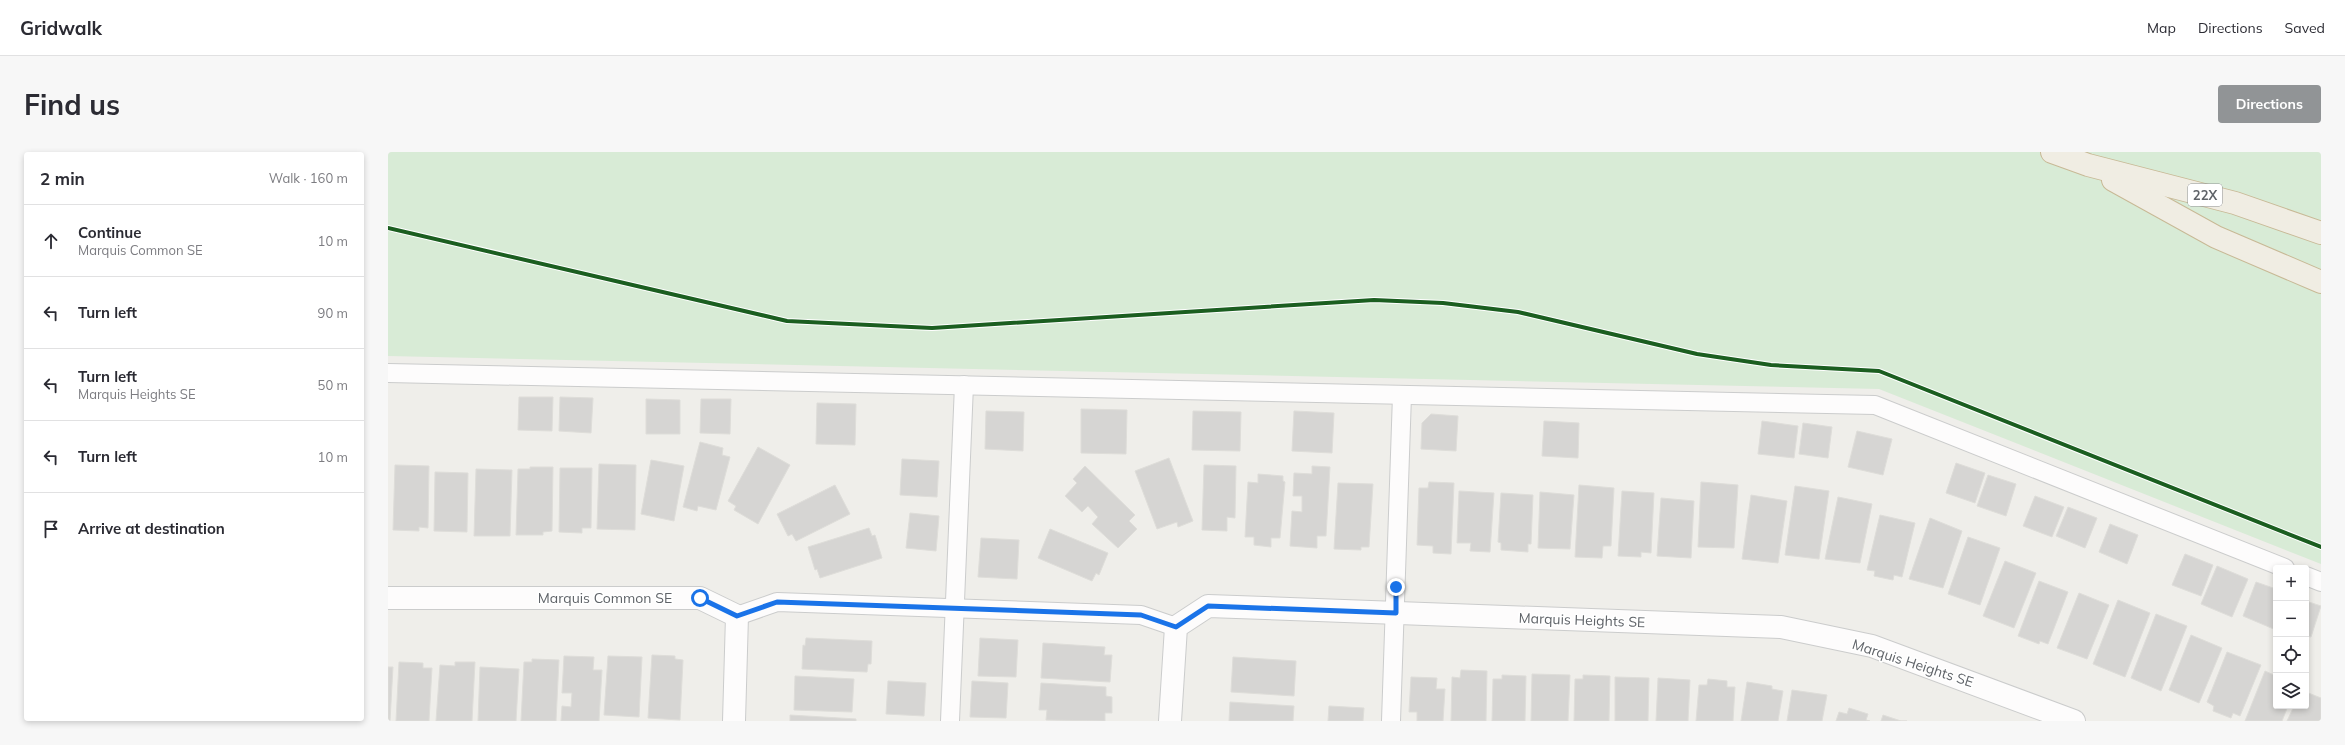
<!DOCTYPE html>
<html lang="en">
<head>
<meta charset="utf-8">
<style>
	:root { --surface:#fff; --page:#f7f7f7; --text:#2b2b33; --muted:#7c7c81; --line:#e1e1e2; --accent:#919496 }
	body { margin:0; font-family:Mulish,sans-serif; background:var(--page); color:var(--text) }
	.controls { position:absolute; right:12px; bottom:12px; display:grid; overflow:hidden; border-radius:4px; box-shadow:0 2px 6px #0003 }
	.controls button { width:36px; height:36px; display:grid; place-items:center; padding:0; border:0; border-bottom:1px solid var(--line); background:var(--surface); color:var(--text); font:20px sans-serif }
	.stop { position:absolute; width:12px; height:12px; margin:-9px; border:3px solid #1a73e8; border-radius:50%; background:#fff }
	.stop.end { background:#1a73e8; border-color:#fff; box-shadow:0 1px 4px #0008 }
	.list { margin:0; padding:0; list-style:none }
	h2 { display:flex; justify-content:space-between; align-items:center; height:52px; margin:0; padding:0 16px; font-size:17px }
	h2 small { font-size:13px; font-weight:400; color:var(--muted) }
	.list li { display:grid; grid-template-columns:26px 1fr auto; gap:12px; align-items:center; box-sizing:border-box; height:72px; padding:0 16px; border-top:1px solid var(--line) }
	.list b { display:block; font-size:15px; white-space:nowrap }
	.list p { margin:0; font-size:13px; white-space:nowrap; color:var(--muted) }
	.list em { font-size:13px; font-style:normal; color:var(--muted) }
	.icon { flex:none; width:22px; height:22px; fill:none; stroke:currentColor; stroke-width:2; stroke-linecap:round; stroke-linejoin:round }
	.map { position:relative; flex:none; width:1933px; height:569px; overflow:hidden; border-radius:4px }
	header { display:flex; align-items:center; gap:24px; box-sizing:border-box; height:56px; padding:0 20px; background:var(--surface); border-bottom:1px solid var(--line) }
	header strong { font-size:19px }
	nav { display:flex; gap:22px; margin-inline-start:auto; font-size:14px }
	.intro { display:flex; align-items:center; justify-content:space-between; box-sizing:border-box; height:96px; padding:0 24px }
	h1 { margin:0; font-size:28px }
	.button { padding:10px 18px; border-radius:4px; background:var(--accent); color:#fff; font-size:14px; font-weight:700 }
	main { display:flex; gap:24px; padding:0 24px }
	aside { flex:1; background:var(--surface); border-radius:4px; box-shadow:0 2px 6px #0003 }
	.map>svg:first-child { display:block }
	.green { fill:#d8ebd6 }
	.building { fill:#d6d5d3; stroke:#deddd9 }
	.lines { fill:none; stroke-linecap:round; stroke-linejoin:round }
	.lane-casing { stroke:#cbcccc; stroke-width:20 }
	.street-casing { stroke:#cbcccc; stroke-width:24 }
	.highway-casing { stroke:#c8b996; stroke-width:24 }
	.lane { stroke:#fdfcfc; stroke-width:18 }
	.street { stroke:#fdfcfc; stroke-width:22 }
	.highway { stroke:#f0ede3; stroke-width:22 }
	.cycleway-casing { stroke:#fff; stroke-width:6 }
	.cycleway { stroke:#1b5e20; stroke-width:4 }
	.route { stroke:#1a73e8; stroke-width:5 }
	.labels { text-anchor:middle; stroke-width:3; stroke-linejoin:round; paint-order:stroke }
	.shield { fill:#fff; stroke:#8f9295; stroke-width:1 }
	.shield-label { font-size:13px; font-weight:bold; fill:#5f6368 }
	.street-label { font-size:14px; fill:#5f6368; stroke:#fff }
</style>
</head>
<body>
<header>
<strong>Gridwalk</strong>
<nav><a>Map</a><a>Directions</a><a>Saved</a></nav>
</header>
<div class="intro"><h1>Find us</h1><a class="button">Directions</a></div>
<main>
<aside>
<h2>2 min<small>Walk · 160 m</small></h2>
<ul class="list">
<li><svg class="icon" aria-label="ahead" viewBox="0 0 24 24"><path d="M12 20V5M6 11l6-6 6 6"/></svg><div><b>Continue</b><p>Marquis Common SE</p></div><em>10 m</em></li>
<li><svg class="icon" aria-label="left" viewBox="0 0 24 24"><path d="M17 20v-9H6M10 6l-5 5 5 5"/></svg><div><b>Turn left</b></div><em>90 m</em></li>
<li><svg class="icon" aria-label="left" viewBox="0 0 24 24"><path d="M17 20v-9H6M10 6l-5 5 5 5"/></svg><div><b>Turn left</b><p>Marquis Heights SE</p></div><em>50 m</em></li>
<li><svg class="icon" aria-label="left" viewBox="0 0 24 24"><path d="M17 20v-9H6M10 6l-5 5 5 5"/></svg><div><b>Turn left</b></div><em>10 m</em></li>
<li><svg class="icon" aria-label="arrive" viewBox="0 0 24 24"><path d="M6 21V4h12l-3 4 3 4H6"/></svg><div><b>Arrive at destination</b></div></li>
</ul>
</aside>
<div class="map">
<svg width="1933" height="569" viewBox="0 0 1933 569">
	<rect width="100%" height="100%" fill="#efeeea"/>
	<polygon class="green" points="0,0 1933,0 1933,412 1491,237 0,204"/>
	<g class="building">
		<polygon points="131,245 165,245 164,279 130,278"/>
		<polygon points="172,245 205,246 203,281 171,279"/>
		<polygon points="258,247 292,248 292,282 258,282"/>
		<polygon points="313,247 343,247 342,282 312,281"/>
		<polygon points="429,251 468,252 467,293 428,292"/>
		<polygon points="693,257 739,258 738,302 693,301"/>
		<polygon points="598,259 636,260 635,299 597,297"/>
		<polygon points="805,259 853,260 852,299 804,298"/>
		<polygon points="906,259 946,261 944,301 904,299"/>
		<polygon points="1043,262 1070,264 1068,299 1033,297 1034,271"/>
		<polygon points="1156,269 1191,271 1190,306 1154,304"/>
		<polygon points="1374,269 1410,274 1406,306 1370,302"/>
		<polygon points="1415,271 1444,275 1440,306 1411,302"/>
		<polygon points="1469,279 1504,287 1495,323 1460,315"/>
		<polygon points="312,290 335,296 334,303 342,305 328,358 310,354 309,359 295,355"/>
		<polygon points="370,295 402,313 370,372 346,358 348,354 340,349"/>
		<polygon points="781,306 805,369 790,375 789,370 769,377 747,319"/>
		<polygon points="514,307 551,309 549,345 512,343"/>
		<polygon points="263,308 296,314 286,369 253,362"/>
		<polygon points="1568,311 1597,321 1587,351 1558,341"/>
		<polygon points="211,312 248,313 247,378 209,377"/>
		<polygon points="7,313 41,314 40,376 31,375 31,379 5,378"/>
		<polygon points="816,313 848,314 847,366 839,365 839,379 814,378"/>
		<polygon points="697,314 747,363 741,369 749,377 730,396 704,372 710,365 700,354 694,360 677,344 689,331 685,327"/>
		<polygon points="924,314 942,315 938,384 929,384 929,396 902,394 904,359 914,360 914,344 905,344 906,321 924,322"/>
		<polygon points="142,315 165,315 164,379 155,380 155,383 128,383 130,317 142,317"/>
		<polygon points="172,316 204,316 203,376 194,376 194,381 171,380"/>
		<polygon points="88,317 124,318 122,384 86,384"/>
		<polygon points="47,320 80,321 79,380 46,379"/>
		<polygon points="870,322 895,324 895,329 897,330 892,386 883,386 883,395 866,393 866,385 857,385 860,330 870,331"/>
		<polygon points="1600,323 1628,332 1618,364 1589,354"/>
		<polygon points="1041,330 1066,331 1063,402 1045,401 1045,394 1029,393 1031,336 1040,336"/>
		<polygon points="1313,330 1350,333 1346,396 1310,395"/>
		<polygon points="950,331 985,332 981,395 973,395 973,398 946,397"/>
		<polygon points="447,333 462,362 408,389 404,382 400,384 389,362"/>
		<polygon points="1191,333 1226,336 1223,394 1215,394 1214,406 1187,405"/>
		<polygon points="1407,334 1441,339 1431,407 1397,403"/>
		<polygon points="1071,339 1106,341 1102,400 1082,399 1083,391 1069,391"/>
		<polygon points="1234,339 1266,341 1263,401 1253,400 1253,405 1230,404"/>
		<polygon points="1152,340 1186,343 1182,397 1150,396"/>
		<polygon points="1113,341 1145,343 1143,392 1140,392 1140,400 1113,398 1113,391 1110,390"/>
		<polygon points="1363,343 1399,349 1390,411 1354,407"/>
		<polygon points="1647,344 1676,355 1664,385 1635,374"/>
		<polygon points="1450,345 1484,352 1472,411 1437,407"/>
		<polygon points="1273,346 1306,349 1303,406 1269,404"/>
		<polygon points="1680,355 1709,366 1697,396 1668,384"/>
		<polygon points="522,361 551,364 548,399 518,396"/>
		<polygon points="1492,363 1527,371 1514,425 1506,423 1505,428 1486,424 1487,419 1479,418"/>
		<polygon points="1542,366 1574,379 1555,436 1521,427"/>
		<polygon points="1722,372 1750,383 1739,412 1711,400"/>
		<polygon points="481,376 484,384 487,383 494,406 432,426 429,417 427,418 420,395"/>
		<polygon points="662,377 720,401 711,423 708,421 704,429 650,406"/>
		<polygon points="1580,385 1612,396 1592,453 1560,442"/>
		<polygon points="593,386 631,388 629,427 590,425"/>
		<polygon points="1797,402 1825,413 1813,444 1784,433"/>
		<polygon points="1617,409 1648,421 1626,476 1595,464"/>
		<polygon points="1829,414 1860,427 1844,465 1813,452"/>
		<polygon points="1651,429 1680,440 1660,492 1652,489 1651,492 1630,484"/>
		<polygon points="1868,430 1888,437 1888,478 1855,464"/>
		<polygon points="1691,441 1721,453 1699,507 1669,496"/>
		<polygon points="1730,448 1762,461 1737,525 1705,512"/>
		<polygon points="1918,449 1933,454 1923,485 1918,484"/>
		<polygon points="1768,462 1799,474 1773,539 1743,526"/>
		<polygon points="1803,483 1834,496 1811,551 1781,538"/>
		<polygon points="418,486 484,489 483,512 480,512 479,520 414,517 415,493 417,494"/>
		<polygon points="592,486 630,488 628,525 590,524"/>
		<polygon points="655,491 717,495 716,503 724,503 722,530 653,526"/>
		<polygon points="1839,500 1873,513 1852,564 1845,561 1843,566 1825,559 1826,554 1819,550"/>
		<polygon points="264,503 287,504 287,507 295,508 292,568 260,566"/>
		<polygon points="176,504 206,505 205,518 214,518 211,569 173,569 174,554 183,555 184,541 174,541"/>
		<polygon points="220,504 254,505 251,565 216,563"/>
		<polygon points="845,505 908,509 906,544 843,540"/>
		<polygon points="144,507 171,508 168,569 133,569 136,510 144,510"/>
		<polygon points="11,510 35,511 35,516 44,516 41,569 8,569"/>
		<polygon points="67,510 87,510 84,569 48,569 52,513 67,514"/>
		<polygon points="0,515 5,515 2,569 0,569"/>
		<polygon points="92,515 131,517 128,569 90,569"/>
		<polygon points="1073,518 1099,519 1098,569 1063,569 1064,525 1072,526"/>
		<polygon points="1877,519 1888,524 1888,554 1900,554 1894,569 1857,569"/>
		<polygon points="1144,522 1182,523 1180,569 1143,569"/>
		<polygon points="1114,523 1138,524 1137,569 1104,569 1105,527 1114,527"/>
		<polygon points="1195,523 1222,524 1221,569 1186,569 1187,527 1195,527"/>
		<polygon points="407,524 466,527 464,560 406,558"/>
		<polygon points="1023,525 1049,526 1048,537 1057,537 1055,569 1029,569 1029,560 1021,560"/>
		<polygon points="1227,525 1261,526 1260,569 1227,569"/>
		<polygon points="1270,526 1302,528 1300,569 1268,569"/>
		<polygon points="1320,527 1339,529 1339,535 1347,535 1345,569 1308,569 1311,533 1319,533"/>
		<polygon points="500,529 538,531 536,564 498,562"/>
		<polygon points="584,529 620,531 618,566 582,565"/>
		<polygon points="1359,530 1384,534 1384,537 1395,539 1390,569 1353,569"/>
		<polygon points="653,531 718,535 718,544 724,545 724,561 717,561 717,569 658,568 659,558 651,558"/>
		<polygon points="1404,538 1439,543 1434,569 1399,569"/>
		<polygon points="1918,540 1933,546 1933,569 1899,569 1906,554 1918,554"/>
		<polygon points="842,550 906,554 905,569 841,569"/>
		<polygon points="941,554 976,556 975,569 940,569"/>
		<polygon points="1461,556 1480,562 1478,568 1482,569 1448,569 1451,560 1459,562"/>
		<polygon points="402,563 468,567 468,569 402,569"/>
		<polygon points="1495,563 1513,569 1519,569 1493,569"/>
	</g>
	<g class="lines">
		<defs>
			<g id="lane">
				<polyline points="0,221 1487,253 1897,416"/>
				<polyline points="1918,424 1933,430"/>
				<polyline points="349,464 389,450 753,463 788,475"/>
				<polyline points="562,569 576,233"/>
				<polyline points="1003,569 1014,243"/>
			</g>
			<g id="street">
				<polyline points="0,446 312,446 349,464 346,569"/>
				<polyline points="782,569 788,475 820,454 1393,475 1484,494 1686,569"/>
			</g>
			<g id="highway">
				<polyline points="1664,0 1700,13 1847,51 1933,81"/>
				<polyline points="1725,28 1828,85 1933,130"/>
			</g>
		</defs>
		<use href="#lane" class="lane-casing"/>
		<use href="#street" class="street-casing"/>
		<use href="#highway" class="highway-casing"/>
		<use href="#lane" class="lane"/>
		<use href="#street" class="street"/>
		<use href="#highway" class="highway"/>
		<defs>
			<polyline id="cycleway" points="0,76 399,169 544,176 986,148 1055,151 1130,160 1309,202 1383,213 1491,219 1933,395"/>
		</defs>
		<use href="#cycleway" class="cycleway-casing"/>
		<use href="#cycleway" class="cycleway"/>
	</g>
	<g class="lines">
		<polyline class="route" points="312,446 349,464 389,450 753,463 788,475 820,454 1008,461 1008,435"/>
	</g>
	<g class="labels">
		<rect class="shield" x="1800" y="32" width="34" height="22" rx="3"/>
		<g class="shield-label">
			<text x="1817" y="48">22X</text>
		</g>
		<g class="street-label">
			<text x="217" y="451">Marquis Common SE</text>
			<text transform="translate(1194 468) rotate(2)" y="5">Marquis Heights SE</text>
			<text transform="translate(1525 511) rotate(18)" y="5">Marquis Heights SE</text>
		</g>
	</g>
</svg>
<div class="controls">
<button>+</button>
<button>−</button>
<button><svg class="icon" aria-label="locate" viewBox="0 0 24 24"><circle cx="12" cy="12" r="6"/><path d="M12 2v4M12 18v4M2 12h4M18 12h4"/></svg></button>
<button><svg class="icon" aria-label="layers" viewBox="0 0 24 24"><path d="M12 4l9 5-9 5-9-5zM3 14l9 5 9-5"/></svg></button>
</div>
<div class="stop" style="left:312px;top:446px"></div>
<div class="stop end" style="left:1008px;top:435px"></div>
</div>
</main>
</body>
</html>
